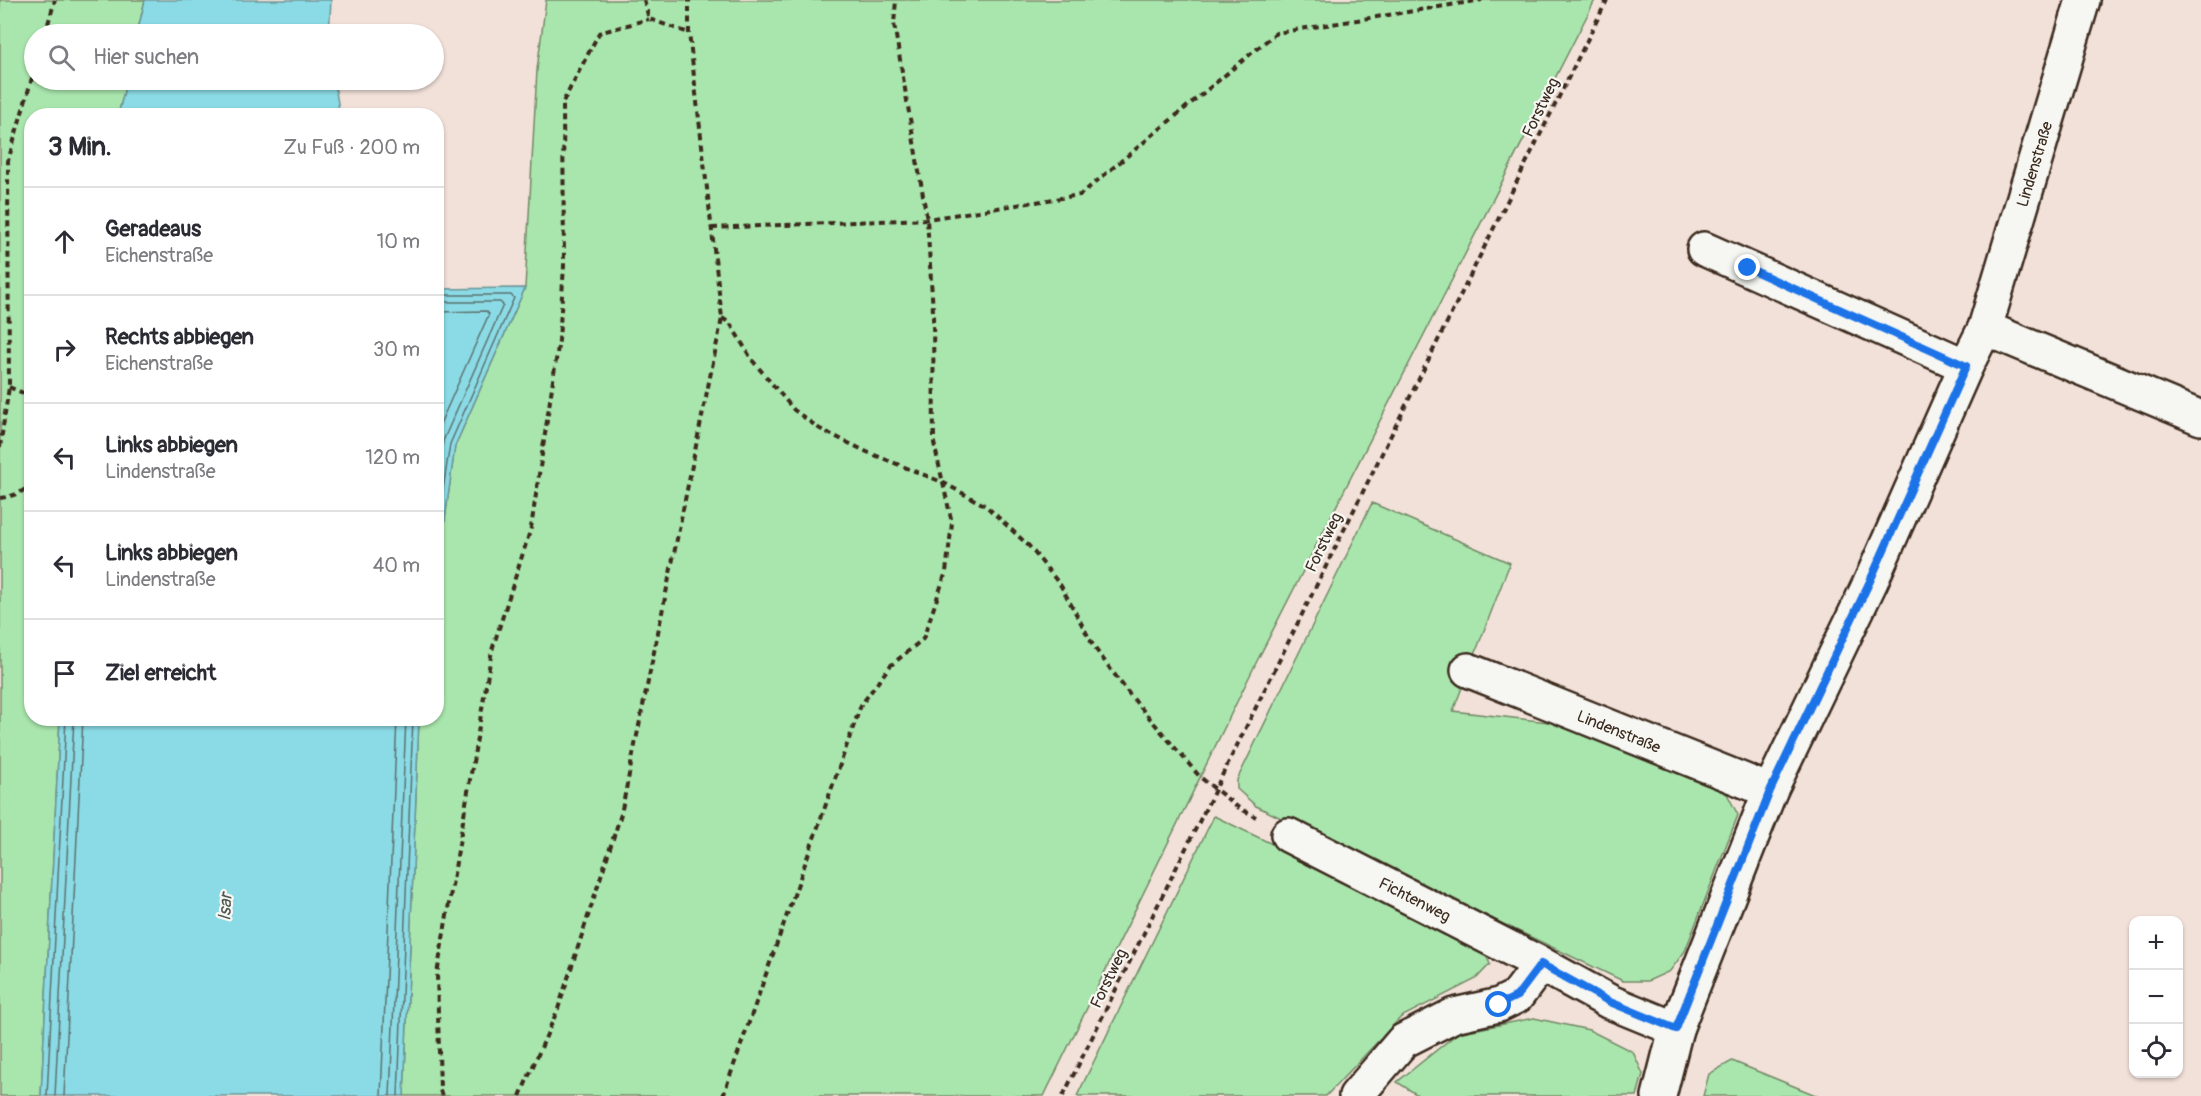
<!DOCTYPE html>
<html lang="de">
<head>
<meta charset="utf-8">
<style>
	:root { --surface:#fff; --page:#f2f2f3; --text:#2b2b33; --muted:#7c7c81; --line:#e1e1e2 }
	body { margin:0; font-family:Pangolin,sans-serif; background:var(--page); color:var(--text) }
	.controls { position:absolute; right:18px; bottom:18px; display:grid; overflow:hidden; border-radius:12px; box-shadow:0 2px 4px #0004 }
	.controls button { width:54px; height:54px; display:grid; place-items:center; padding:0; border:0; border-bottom:2px solid var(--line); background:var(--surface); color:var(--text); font:30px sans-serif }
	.stop { position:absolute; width:18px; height:18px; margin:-14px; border:4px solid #1a73e8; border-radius:50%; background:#fff }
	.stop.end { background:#1a73e8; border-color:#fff; box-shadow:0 2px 6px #0008 }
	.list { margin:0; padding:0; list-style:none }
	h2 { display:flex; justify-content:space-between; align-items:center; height:78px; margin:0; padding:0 24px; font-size:26px }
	h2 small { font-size:20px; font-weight:400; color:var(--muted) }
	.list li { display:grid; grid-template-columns:39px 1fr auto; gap:18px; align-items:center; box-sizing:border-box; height:108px; padding:0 24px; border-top:2px solid var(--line) }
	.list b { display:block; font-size:22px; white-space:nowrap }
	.list p { margin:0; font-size:20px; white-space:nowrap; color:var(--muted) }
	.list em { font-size:20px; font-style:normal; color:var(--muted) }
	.icon { flex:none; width:33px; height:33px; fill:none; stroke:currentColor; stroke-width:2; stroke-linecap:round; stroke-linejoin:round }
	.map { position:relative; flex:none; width:2201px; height:1096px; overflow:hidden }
	.search { position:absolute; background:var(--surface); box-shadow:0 2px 4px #0004; left:24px; top:24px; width:420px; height:66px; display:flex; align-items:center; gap:15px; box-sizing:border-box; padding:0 21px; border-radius:33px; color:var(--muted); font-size:22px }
	.panel { position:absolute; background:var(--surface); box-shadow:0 2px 4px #0004; left:24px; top:108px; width:420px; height:618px; border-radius:24px }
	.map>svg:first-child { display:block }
	.green { fill:#a9e6ad; stroke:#728866; stroke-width:1.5 }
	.water { fill:#8bdbe6; stroke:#6b9496; stroke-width:1.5 }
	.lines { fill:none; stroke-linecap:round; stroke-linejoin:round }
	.shore { stroke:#5b716e; stroke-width:1.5 }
	.street-casing { stroke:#3b2a1e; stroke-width:38 }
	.path { stroke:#3b2a1e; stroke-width:4; stroke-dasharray:6 4.5; stroke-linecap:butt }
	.street { stroke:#f6f6f2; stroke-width:33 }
	.route { stroke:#1a73e8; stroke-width:8 }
	.labels { text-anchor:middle; stroke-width:4.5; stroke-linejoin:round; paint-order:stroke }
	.street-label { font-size:16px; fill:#3b2a1e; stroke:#f6f6f2 }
	.water-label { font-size:18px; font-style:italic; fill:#4f5650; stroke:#f6f6f2 }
</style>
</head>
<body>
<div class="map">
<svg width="2201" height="1096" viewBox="0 0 2201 1096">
	<rect width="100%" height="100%" fill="#f2e1d9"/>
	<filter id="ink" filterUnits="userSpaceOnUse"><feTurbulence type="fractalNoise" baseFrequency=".0167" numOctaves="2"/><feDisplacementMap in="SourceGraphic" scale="12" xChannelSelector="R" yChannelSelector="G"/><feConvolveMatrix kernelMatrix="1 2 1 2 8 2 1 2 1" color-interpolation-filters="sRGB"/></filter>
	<g filter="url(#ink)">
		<g class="green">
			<polygon points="0,0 145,0 137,34 34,34 34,80 127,80 118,115 32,116 32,718 60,719 41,1096 0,1096"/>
			<polygon points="546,0 1595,0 1256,663 1044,1096 404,1096 419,719 436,718 437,578 455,446 525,288 537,70"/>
			<polygon points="1372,503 1510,563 1453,711 1557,723 1592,734 1726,792 1738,815 1685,951 1670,971 1648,981 1623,981 1256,806 1237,789 1237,780"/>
			<polygon points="1214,816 1481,945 1490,964 1476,979 1401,1017 1326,1096 1077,1096"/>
			<polygon points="1534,1018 1589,1030 1633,1052 1643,1074 1637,1096 1419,1096 1397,1082 1458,1033"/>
			<polygon points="1732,1061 1818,1096 1703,1096 1709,1074"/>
		</g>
		<g class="water">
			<polygon points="145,0 331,0 329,34 137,34"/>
			<polygon points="127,80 334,80 340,115 118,115"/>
			<polygon points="525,288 455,446 437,578 437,289"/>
			<polygon points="60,719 419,719 404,1096 41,1096"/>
		</g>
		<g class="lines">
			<g class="shore">
				<polyline points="436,295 511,295 514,298 450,444 436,535"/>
				<polyline points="436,302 500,302 503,305 443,441 436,482"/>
				<polyline points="436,312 486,311 489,314 436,433"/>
				<polyline points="47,1096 66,718"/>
				<polyline points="55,1096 74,718"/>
				<polyline points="64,1096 83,718"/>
				<polyline points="381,1096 397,718"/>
				<polyline points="390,1096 406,718"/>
				<polyline points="398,1096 413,718"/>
			</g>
			<defs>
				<g id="street">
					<polyline points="1704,249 1966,366"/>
					<polyline points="1985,328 2201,418"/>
					<polyline points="1468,670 1770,791"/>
					<polyline points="1288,835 1541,964 1610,1002 1676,1029"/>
					<polyline points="1356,1096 1403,1041 1454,1015 1499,1005 1517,996 1541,964"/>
					<polyline points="1659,1096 1676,1029 1770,791 1871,581 1966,366 1985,328 2083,0"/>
				</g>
			</defs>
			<use href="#street" class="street-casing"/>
			<g class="path">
				<polyline points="644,0 649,19 689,33"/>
				<polyline points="45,34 55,0"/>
				<polyline points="712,228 927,219 1080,195 1276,33 1482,0"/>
				<polyline points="722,318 730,323 752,360 794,410 820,429 867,452 942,482 986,506 1029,546 1061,586 1094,647 1130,695 1200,777 1239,808 1256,817"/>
				<polyline points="9,387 28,395 32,400"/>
				<polyline points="0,447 9,387 8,161 34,71"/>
				<path d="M0 498C11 497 25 492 32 483"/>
				<polyline points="442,1096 440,1090 437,974 492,650 531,528 559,340 564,266 563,102 599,33 649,19"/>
				<polyline points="520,1096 558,1009 621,814 722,318 689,33 689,0"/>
				<polyline points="723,1096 861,705 890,666 923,639 946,572 952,523 934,443 933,311 927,219 894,24 896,0"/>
				<polyline points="1063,1096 1607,0"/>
			</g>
			<use href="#street" class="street"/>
		</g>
	</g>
	<g class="lines" filter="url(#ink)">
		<polyline class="route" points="1499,1005 1517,996 1541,964 1610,1002 1676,1029 1770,791 1870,581 1966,366 1748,268"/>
	</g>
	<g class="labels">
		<g class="street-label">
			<text transform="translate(1540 107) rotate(-64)" y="6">Forstweg</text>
			<text transform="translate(2034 164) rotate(-73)" y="6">Lindenstraße</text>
			<text transform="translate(1323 542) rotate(-64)" y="6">Forstweg</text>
			<text transform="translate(1619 731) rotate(22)" y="6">Lindenstraße</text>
			<text transform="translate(1415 899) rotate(27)" y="6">Fichtenweg</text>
			<text transform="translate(1108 978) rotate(-64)" y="6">Forstweg</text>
		</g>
		<g class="water-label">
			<text transform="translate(225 907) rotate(-87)" y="6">Isar</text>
		</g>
	</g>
</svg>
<div class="controls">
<button>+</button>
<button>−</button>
<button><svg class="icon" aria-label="locate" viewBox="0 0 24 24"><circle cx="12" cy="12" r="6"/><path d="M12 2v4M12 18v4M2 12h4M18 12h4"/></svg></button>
</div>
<div class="stop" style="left:1499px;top:1005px"></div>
<div class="stop end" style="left:1748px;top:268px"></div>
<div class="search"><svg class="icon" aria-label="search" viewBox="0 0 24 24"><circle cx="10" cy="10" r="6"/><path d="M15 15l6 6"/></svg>Hier suchen</div>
<section class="panel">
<h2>3 Min.<small>Zu Fuß · 200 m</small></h2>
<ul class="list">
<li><svg class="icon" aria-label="ahead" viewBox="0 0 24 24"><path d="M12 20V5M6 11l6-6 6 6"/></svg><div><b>Geradeaus</b><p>Eichenstraße</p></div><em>10 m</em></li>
<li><svg class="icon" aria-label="right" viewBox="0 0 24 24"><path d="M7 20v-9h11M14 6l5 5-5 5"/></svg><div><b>Rechts abbiegen</b><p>Eichenstraße</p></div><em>30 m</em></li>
<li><svg class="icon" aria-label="left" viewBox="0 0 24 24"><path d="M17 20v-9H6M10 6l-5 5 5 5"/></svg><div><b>Links abbiegen</b><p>Lindenstraße</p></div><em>120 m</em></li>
<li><svg class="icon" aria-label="left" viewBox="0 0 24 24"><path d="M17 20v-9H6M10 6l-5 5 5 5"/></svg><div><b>Links abbiegen</b><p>Lindenstraße</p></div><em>40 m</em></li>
<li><svg class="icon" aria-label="arrive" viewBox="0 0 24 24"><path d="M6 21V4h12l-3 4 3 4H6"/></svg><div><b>Ziel erreicht</b></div></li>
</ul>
</section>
</div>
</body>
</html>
